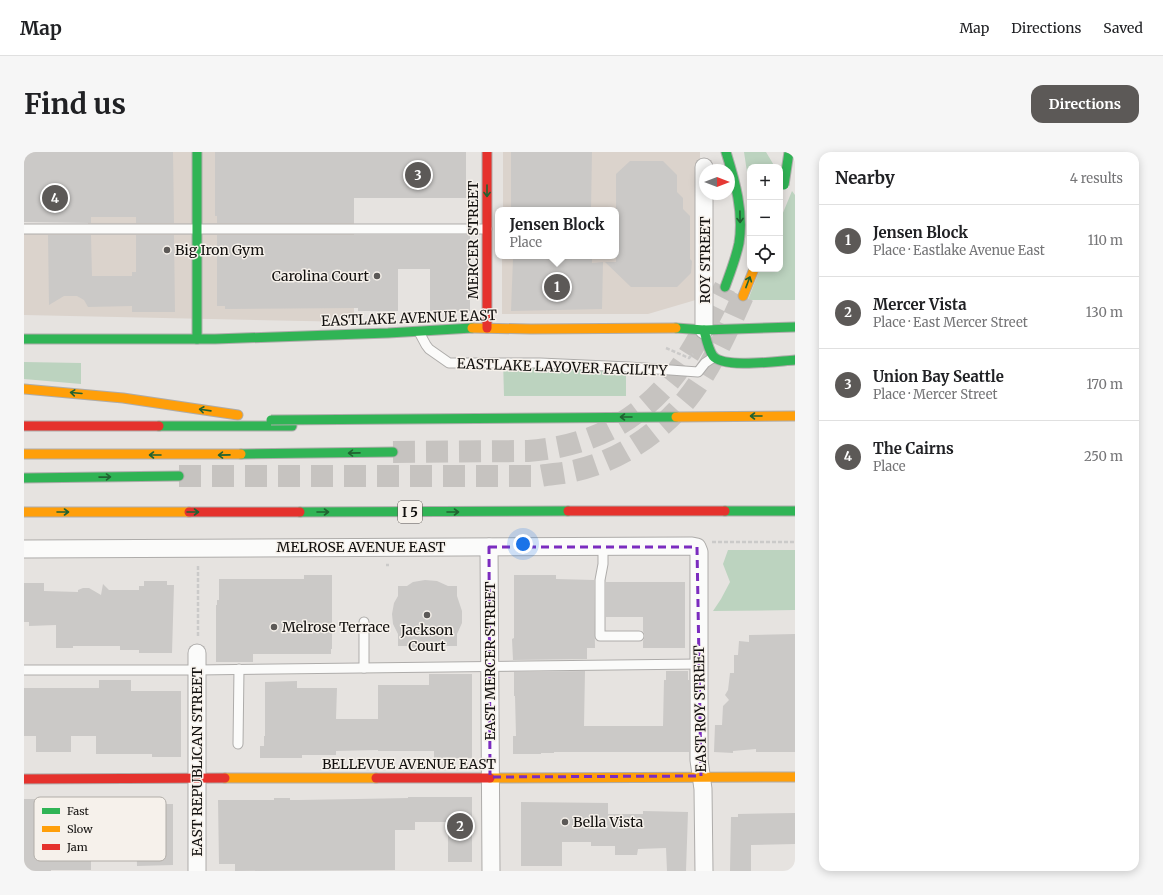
<!DOCTYPE html>
<html lang="en">
<head>
<meta charset="utf-8">
<style>
	:root { --surface:#fff; --page:#f6f6f6; --text:#202124; --muted:#757577; --line:#e0e0e0; --accent:#5c5957 }
	body { margin:0; font-family:Merriweather,serif; background:var(--page); color:var(--text) }
	.controls { position:absolute; right:12px; top:12px; display:grid; overflow:hidden; border-radius:8px; box-shadow:0 2px 10px #0003 }
	.controls button { width:36px; height:36px; display:grid; place-items:center; padding:0; border:0; border-bottom:1px solid var(--line); background:var(--surface); color:var(--text); font:20px sans-serif }
	.compass { position:absolute; left:675px; top:12px; width:36px; height:36px; border-radius:50%; background:var(--surface); box-shadow:0 2px 10px #0003; rotate:90deg }
	.you { position:absolute; left:499px; top:392px; width:14px; height:14px; margin:-10px; border:3px solid #fff; border-radius:50%; background:#1a73e8; box-shadow:0 0 0 6px #1a73e833 }
	.badge { display:grid; place-items:center; width:26px; height:26px; border-radius:50%; background:var(--accent); color:#fff; font-size:13px; font-weight:700 }
	.pin { position:absolute; translate:-50% -50%; border:2px solid #fff; box-shadow:0 1px 4px #0006 }
	.popup { position:absolute; left:471px; top:55px; width:124px; height:52px; box-sizing:border-box; display:grid; place-content:center; border-radius:8px; background:var(--surface); filter:drop-shadow(0 1px 3px #0005); font-size:13px; white-space:nowrap; color:var(--muted) }
	.popup b { font-size:15px; color:var(--text) }
	.popup::after { content:''; position:absolute; left:50%; top:100%; margin-left:-8px; border:8px solid transparent; border-top-color:var(--surface) }
	.list { margin:0; padding:0; list-style:none }
	h2 { display:flex; justify-content:space-between; align-items:center; height:52px; margin:0; padding:0 16px; font-size:17px }
	h2 small { font-size:13px; font-weight:400; color:var(--muted) }
	.list li { display:grid; grid-template-columns:26px 1fr auto; gap:12px; align-items:center; box-sizing:border-box; height:72px; padding:0 16px; border-top:1px solid var(--line) }
	.list b { display:block; font-size:15px; white-space:nowrap }
	.list p { margin:0; font-size:13px; white-space:nowrap; color:var(--muted) }
	.list em { font-size:13px; font-style:normal; color:var(--muted) }
	.icon { flex:none; width:22px; height:22px; fill:none; stroke:currentColor; stroke-width:2; stroke-linecap:round; stroke-linejoin:round }
	.map { position:relative; flex:none; width:771px; height:719px; overflow:hidden; border-radius:12px }
	header { display:flex; align-items:center; gap:24px; box-sizing:border-box; height:56px; padding:0 20px; background:var(--surface); border-bottom:1px solid var(--line) }
	header strong { font-size:19px }
	nav { display:flex; gap:22px; margin-inline-start:auto; font-size:14px }
	.intro { display:flex; align-items:center; justify-content:space-between; box-sizing:border-box; height:96px; padding:0 24px }
	h1 { margin:0; font-size:28px }
	.button { padding:10px 18px; border-radius:12px; background:var(--accent); color:#fff; font-size:14px; font-weight:700 }
	main { display:flex; gap:24px; padding:0 24px }
	aside { flex:1; background:var(--surface); border-radius:12px; box-shadow:0 2px 10px #0003 }
	.map>svg:first-child { display:block }
	.built { fill:#dbd3cc }
	.green { fill:#bcd3bf }
	.building { fill:#cbc9c7 }
	.lines { fill:none; stroke-linecap:round; stroke-linejoin:round }
	.highway-tunnel { stroke:#c6c3c0; stroke-width:22; stroke-dasharray:22 11; stroke-linecap:butt }
	.lane-casing { stroke:#aeacaa; stroke-width:11 }
	.street-casing { stroke:#aeacaa; stroke-width:19 }
	.fast-casing { stroke:#aeacaa; stroke-width:11 }
	.slow-casing { stroke:#aeacaa; stroke-width:11 }
	.jam-casing { stroke:#aeacaa; stroke-width:11 }
	.path { stroke:#cbcac9; stroke-width:2.5; stroke-dasharray:4 2; stroke-linecap:butt }
	.lane { stroke:#fbfbfa; stroke-width:9 }
	.street { stroke:#fbfbfa; stroke-width:17 }
	.fast { stroke:#30b455; stroke-width:9 }
	.slow { stroke:#ff9f0a; stroke-width:9 }
	.jam { stroke:#e5322d; stroke-width:9 }
	.fast-bridge-casing { stroke:#aeacaa; stroke-width:11; stroke-linecap:butt }
	.slow-bridge-casing { stroke:#aeacaa; stroke-width:11; stroke-linecap:butt }
	.fast-bridge { stroke:#30b455; stroke-width:9 }
	.slow-bridge { stroke:#ff9f0a; stroke-width:9 }
	.oneway { stroke:#206231 }
	.marked { fill:none; stroke:#7b2cbf; stroke-width:3; stroke-dasharray:8 5; stroke-linejoin:round }
	.poi-dot { fill:#5c5957; stroke:#f6f1eb; stroke-width:1.5 }
	.labels { text-anchor:middle; stroke-width:3; stroke-linejoin:round; paint-order:stroke }
	.shield { fill:#f6f1eb; stroke:#565350; stroke-width:1 }
	.shield-label { font-size:13px; font-weight:bold; fill:#110f0d }
	.street-label { font-size:14px; fill:#110f0d; stroke:#f6f1eb }
	.poi-label { font-size:14px; fill:#110f0d; stroke:#f6f1eb; text-anchor:start }
	.key { fill:#f6f1eb; stroke:#b1ada8; stroke-width:1 }
	.key-label { font-size:11px; fill:#110f0d }
</style>
</head>
<body>
<header>
<strong>Map</strong>
<nav><a>Map</a><a>Directions</a><a>Saved</a></nav>
</header>
<div class="intro"><h1>Find us</h1><a class="button">Directions</a></div>
<main>
<div class="map">
<svg width="771" height="719" viewBox="0 0 771 719">
	<rect width="100%" height="100%" fill="#e6e3e0"/>
	<g class="built">
		<polygon points="65,0 303,0 330,70 330,170 0,163 0,74 64,73"/>
		<polygon points="479,0 676,0 675,147 624,162 478,162 478,104 592,104 592,58 479,58"/>
	</g>
	<g class="green">
		<polygon points="720,0 742,0 751,15 726,15 726,40"/>
		<polygon points="768,39 771,43 771,148 724,148 736,117 756,117 756,68"/>
		<polygon points="479,208 602,220 602,244 480,244"/>
		<polygon points="0,210 57,211 57,232 0,227"/>
		<polygon points="704,398 771,398 771,458 689,459 697,447 706,430 699,412"/>
	</g>
	<g class="building">
		<polygon points="0,0 149,0 150,71 112,71 112,65 67,65 67,71 0,70"/>
		<polygon points="191,0 442,0 442,46 330,46 330,71 193,71 193,64 191,64"/>
		<polygon points="487,0 568,0 567,58 487,58"/>
		<polygon points="606,9 639,9 653,23 653,40 659,46 659,57 666,64 666,107 668,109 667,121 653,135 607,135 581,110 592,110 592,22"/>
		<polygon points="24,83 67,83 68,124 108,124 108,120 112,120 112,83 150,83 151,160 108,160 108,154 64,155 60,148 53,144 40,144 25,153"/>
		<polygon points="193,83 446,83 446,159 406,159 406,117 374,117 374,159 334,159 334,156 201,157 201,154 193,154"/>
		<polygon points="568,106 568,111 579,110 578,157 487,159 489,107"/>
		<polygon points="280,423 308,423 308,497 307,497 307,502 229,502 229,510 192,510 192,453 193,453 193,448 195,448 195,427 280,427"/>
		<polygon points="490,423 532,423 532,427 570,428 571,496 563,496 563,507 489,508 488,487 490,486"/>
		<polygon points="401,428 413,429 424,434 433,434 433,444 438,459 438,471 433,482 433,494 420,494 411,498 401,499 391,497 387,494 374,494 374,482 369,472 368,462 370,451 374,444 374,434 383,434 389,430"/>
		<polygon points="120,429 143,429 143,433 150,433 148,501 115,501 115,498 96,498 96,494 49,494 49,496 32,496 32,473 5,474 5,470 0,470 0,431 20,431 20,439 54,440 54,438 59,436 65,436 77,443 79,432 85,438 115,438 115,434 120,434"/>
		<polygon points="582,430 661,430 661,496 619,496 619,489 621,484 619,479 619,465 582,465"/>
		<polygon points="771,482 771,600 732,600 732,597 709,599 709,601 690,600 691,573 698,573 699,554 705,548 701,543 704,538 706,521 710,521 710,503 714,503 715,489 725,490 725,483"/>
		<polygon points="561,519 560,574 639,574 640,528 642,528 642,519 664,519 664,528 665,528 665,600 530,600 530,601 517,601 517,602 489,602 489,584 492,584 491,544 490,544 490,520"/>
		<polygon points="405,522 448,522 448,606 410,606 410,599 354,599 354,598 312,599 312,603 278,603 278,606 236,606 236,594 240,594 240,584 241,584 241,530 273,529 273,536 313,536 312,567 354,567 354,533 405,533"/>
		<polygon points="75,528 107,528 107,539 157,539 157,605 128,605 128,602 72,602 72,584 47,584 47,600 12,600 12,584 0,584 0,536 75,536"/>
		<polygon points="384,645 448,645 448,710 424,710 424,670 391,670 391,678 371,678 371,718 211,719 211,712 195,712 194,648 250,648 250,646 266,646 266,648 275,648 333,647 384,646"/>
		<polygon points="0,647 20,647 20,651 60,652 149,652 149,713 113,714 112,678 67,678 67,718 27,718 27,719 0,719"/>
		<polygon points="497,650 584,651 584,662 619,662 619,659 664,660 662,719 643,719 642,696 614,697 613,703 591,703 591,694 567,694 567,690 538,690 538,714 497,714"/>
		<polygon points="771,661 771,692 727,693 727,719 706,719 707,665 714,665 714,662"/>
	</g>
	<g class="lines">
		<g class="highway-tunnel">
			<path d="M369 300 504 299C560 295 608 274 645 230 668 202 685 167 701 135"/>
			<path d="M155 324H516C525 322 535 322 544 320 590 312 633 284 663 247 686 219 704 177 719 144"/>
		</g>
		<defs>
			<g id="lane">
				<polyline points="0,77 463,77"/>
				<polyline points="395,180 402,193 405,197 425,211 516,211 605,215 674,220 681,211 690,205"/>
				<polyline points="579,394 579,412 576,428 576,484 615,484"/>
				<polyline points="340,470 340,516"/>
				<polyline points="0,518 173,518 675,512"/>
				<polyline points="214,592 215,517"/>
			</g>
			<g id="street">
				<polyline points="680,15 680,178"/>
				<polyline points="465,395 467,719"/>
				<polyline points="0,397 668,394 673,395 675,400 675,608 679,637 680,719"/>
				<polyline points="173,501 173,719"/>
			</g>
			<g id="fast">
				<polyline points="173,0 173,187"/>
				<path d="M701 135C706 121 712 106 715 91 720 60 711 29 702 0"/>
				<polyline points="652,176 680,178 771,175"/>
				<path d="M680 178C682 186 684 197 689 204 700 217 754 209 771 208"/>
				<polyline points="0,187 191,187 364,181 448,176"/>
				<polyline points="135,274 268,274"/>
				<polyline points="217,302 369,300"/>
				<polyline points="0,326 155,324"/>
				<polyline points="701,359 771,359"/>
				<polyline points="276,360 544,359"/>
			</g>
			<g id="slow">
				<polyline points="719,144 730,117"/>
				<polyline points="448,176 507,177 652,176"/>
				<polyline points="0,237 99,246 214,263"/>
				<polyline points="0,302 217,302"/>
				<polyline points="0,360 165,360"/>
				<polyline points="201,626 352,626"/>
				<polyline points="466,626 771,625"/>
			</g>
			<g id="jam">
				<polyline points="463,0 463,176"/>
				<polyline points="0,274 135,274"/>
				<polyline points="544,359 701,359"/>
				<polyline points="165,360 276,360"/>
				<polyline points="352,626 466,626"/>
				<polyline points="0,627 201,626"/>
			</g>
		</defs>
		<use href="#lane" class="lane-casing"/>
		<use href="#street" class="street-casing"/>
		<use href="#fast" class="fast-casing"/>
		<use href="#slow" class="slow-casing"/>
		<use href="#jam" class="jam-casing"/>
		<g class="path">
			<polyline points="642,196 665,206 669,202"/>
			<polyline points="688,390 771,390"/>
			<polyline points="362,413 365,413"/>
			<polyline points="174,414 174,486"/>
		</g>
		<use href="#lane" class="lane"/>
		<use href="#street" class="street"/>
		<use href="#fast" class="fast"/>
		<use href="#slow" class="slow"/>
		<use href="#jam" class="jam"/>
		<defs>
			<g id="fast-bridge">
				<polyline points="760,33 765,0"/>
				<polyline points="247,268 652,265"/>
			</g>
			<polyline id="slow-bridge" points="652,265 771,264"/>
		</defs>
		<use href="#fast-bridge" class="fast-bridge-casing"/>
		<use href="#slow-bridge" class="slow-bridge-casing"/>
		<use href="#fast-bridge" class="fast-bridge"/>
		<use href="#slow-bridge" class="slow-bridge"/>
	</g>
	<defs><path id="oneway-shaft" d="M-6 0H5M1.5-3L5.5 0L1.5 3" fill="none" stroke-width="1.6" stroke-linecap="round" stroke-linejoin="round"/></defs>
	<g class="oneway">
		<use href="#oneway-shaft" transform="translate(463 39) rotate(90)"/>
		<use href="#oneway-shaft" transform="translate(716 65) rotate(89)"/>
		<use href="#oneway-shaft" transform="translate(724 130) rotate(-69)"/>
		<use href="#oneway-shaft" transform="translate(52 241) rotate(-175)"/>
		<use href="#oneway-shaft" transform="translate(181 258) rotate(-172)"/>
		<use href="#oneway-shaft" transform="translate(732 264) rotate(180)"/>
		<use href="#oneway-shaft" transform="translate(602 265) rotate(180)"/>
		<use href="#oneway-shaft" transform="translate(330 301) rotate(179)"/>
		<use href="#oneway-shaft" transform="translate(131 303) rotate(-180)"/>
		<use href="#oneway-shaft" transform="translate(200 303) rotate(179)"/>
		<use href="#oneway-shaft" transform="translate(81 325) rotate(-1)"/>
		<use href="#oneway-shaft" transform="translate(39 360)"/>
		<use href="#oneway-shaft" transform="translate(169 360)"/>
		<use href="#oneway-shaft" transform="translate(299 360)"/>
		<use href="#oneway-shaft" transform="translate(429 360)"/>
	</g>
	<path class="marked" d="M465 395H673L677 624 466 625Z"/>
	<g class="poi-dot">
		<circle cx="143" cy="98" r="4"/>
		<circle cx="353" cy="124" r="4"/>
		<circle cx="403" cy="463" r="4"/>
		<circle cx="250" cy="475" r="4"/>
		<circle cx="541" cy="670" r="4"/>
	</g>
	<g class="labels">
		<rect class="shield" x="374" y="349" width="24" height="22" rx="3"/>
		<g class="shield-label">
			<text x="386" y="365">I 5</text>
		</g>
		<g class="street-label">
			<text transform="translate(449 88) rotate(-90)" y="5">MERCER STREET</text>
			<text transform="translate(681 108) rotate(-90)" y="5">ROY STREET</text>
			<text transform="translate(385 166) rotate(-2)" y="5">EASTLAKE AVENUE EAST</text>
			<text transform="translate(538 215) rotate(2)" y="5">EASTLAKE LAYOVER FACILITY</text>
			<text x="337" y="400">MELROSE AVENUE EAST</text>
			<text transform="translate(466 509) rotate(-90)" y="5">EAST MERCER STREET</text>
			<text transform="translate(676 557) rotate(-91)" y="5">EAST ROY STREET</text>
			<text transform="translate(173 610) rotate(-90)" y="5">EAST REPUBLICAN STREET</text>
			<text x="385" y="617">BELLEVUE AVENUE EAST</text>
		</g>
		<g class="poi-label">
			<text x="151" y="103">Big Iron Gym</text>
			<text x="345" y="129" text-anchor="end">Carolina Court</text>
			<text x="258" y="480">Melrose Terrace</text>
			<text x="403" y="483" text-anchor="middle">Jackson<tspan x="403" dy="16">Court</tspan></text>
			<text x="549" y="675">Bella Vista</text>
		</g>
	</g>
	<rect x="10" y="645" width="132" height="64" rx="6" class="key"/>
	<rect x="18" y="656" width="18" height="6" fill="#30b455"/>
	<rect x="18" y="674" width="18" height="6" fill="#ff9f0a"/>
	<rect x="18" y="692" width="18" height="6" fill="#e5322d"/>
	<g class="key-label">
		<text x="43" y="663">Fast</text>
		<text x="43" y="681">Slow</text>
		<text x="43" y="699">Jam</text>
	</g>
</svg>
<div class="controls">
<button>+</button>
<button>−</button>
<button><svg class="icon" aria-label="locate" viewBox="0 0 24 24"><circle cx="12" cy="12" r="6"/><path d="M12 2v4M12 18v4M2 12h4M18 12h4"/></svg></button>
</div>
<svg class="compass" viewBox="-18 -18 36 36"><path d="M0-13l5 13h-10z" fill="#e53935"/><path d="M0 13l5-13h-10z" fill="#757577"/></svg>
<div class="you"></div>
<div class="pin badge" style="left:533px;top:135px">1</div>
<div class="popup"><b>Jensen Block</b>Place</div>
<div class="pin badge" style="left:436px;top:674px">2</div>
<div class="pin badge" style="left:394px;top:23px">3</div>
<div class="pin badge" style="left:31px;top:46px">4</div>
</div>
<aside>
<h2>Nearby<small>4 results</small></h2>
<ul class="list">
<li><span class="badge">1</span><div><b>Jensen Block</b><p>Place · Eastlake Avenue East</p></div><em>110 m</em></li>
<li><span class="badge">2</span><div><b>Mercer Vista</b><p>Place · East Mercer Street</p></div><em>130 m</em></li>
<li><span class="badge">3</span><div><b>Union Bay Seattle</b><p>Place · Mercer Street</p></div><em>170 m</em></li>
<li><span class="badge">4</span><div><b>The Cairns</b><p>Place</p></div><em>250 m</em></li>
</ul>
</aside>
</main>
</body>
</html>
